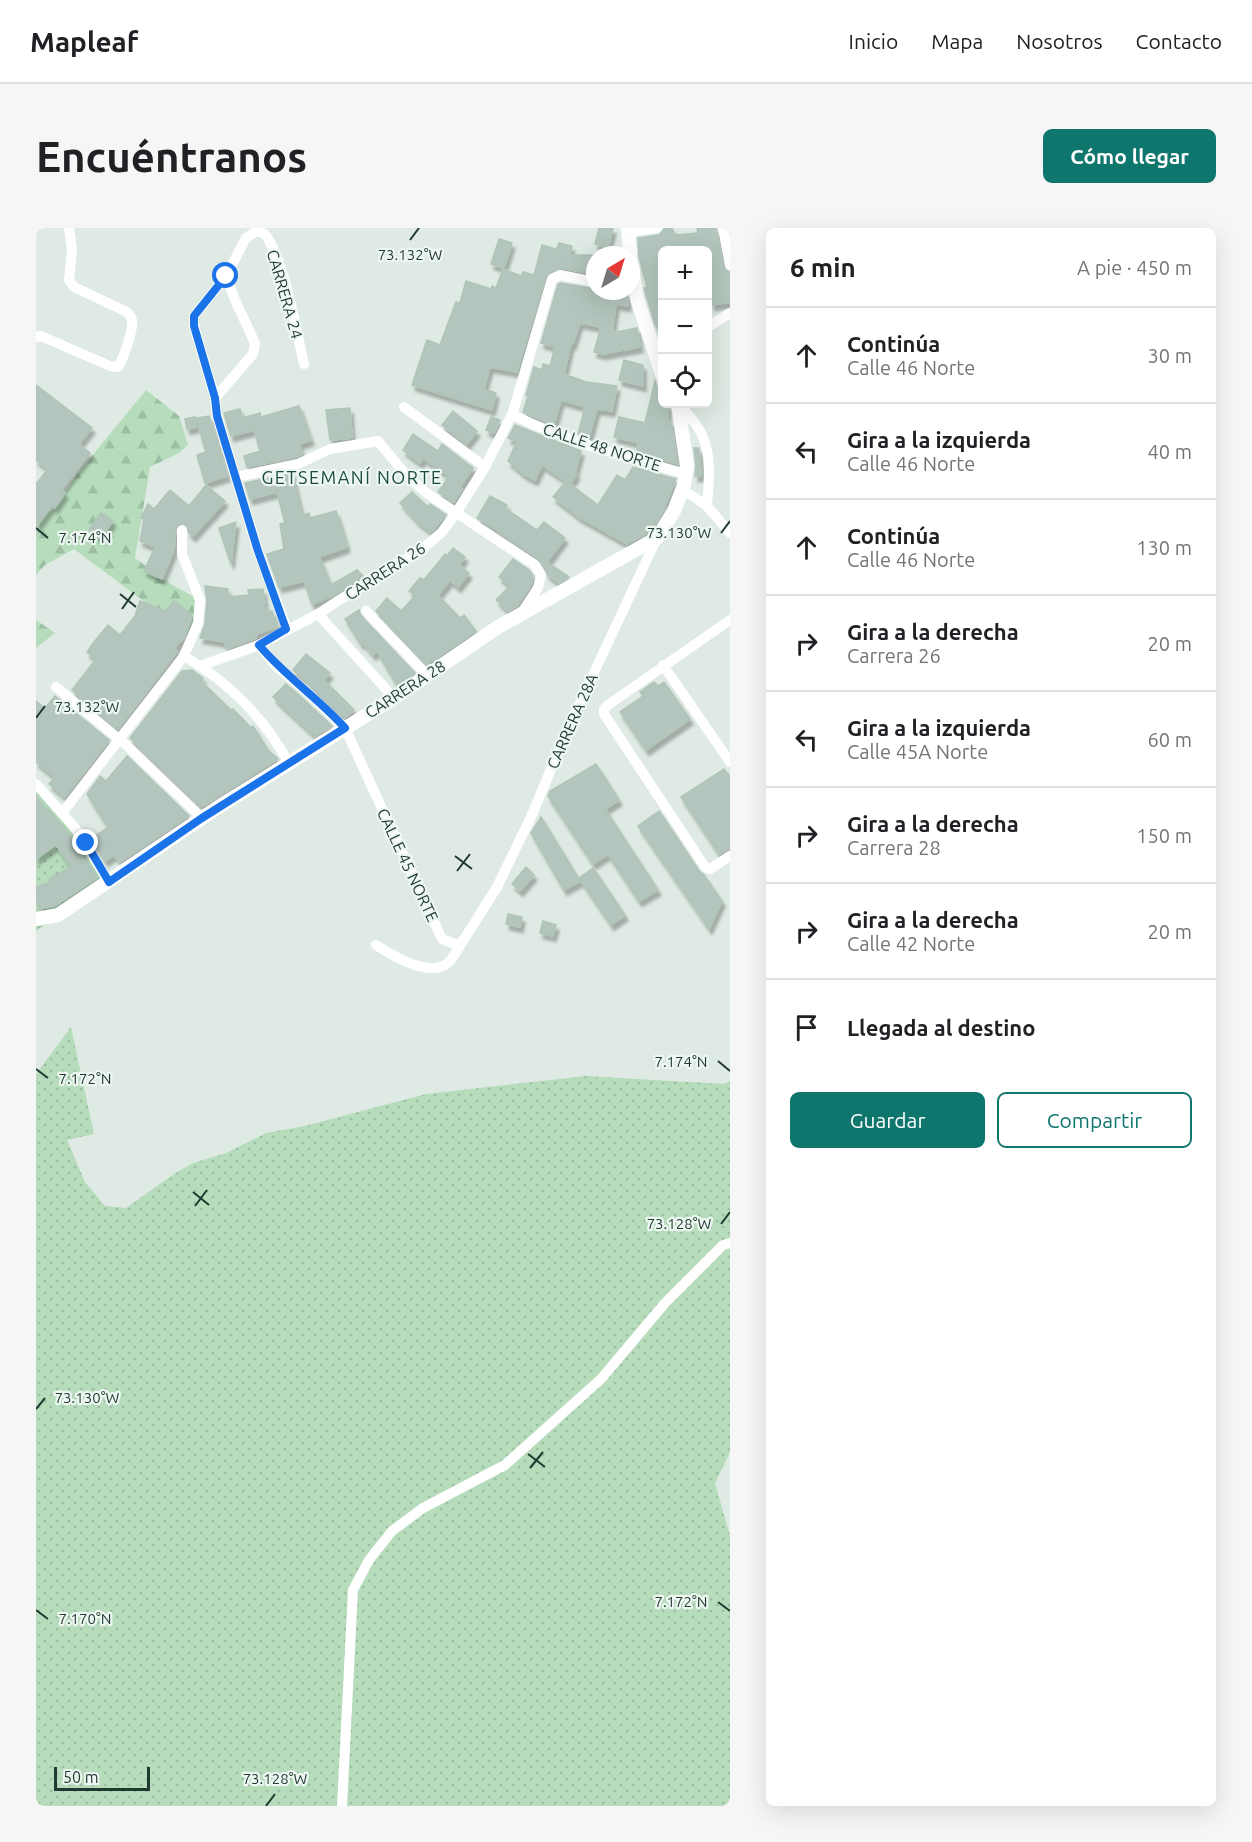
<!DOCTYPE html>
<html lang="es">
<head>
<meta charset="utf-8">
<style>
	:root { --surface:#fff; --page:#f6f6f6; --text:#202124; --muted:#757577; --line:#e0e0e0; --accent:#0f766e }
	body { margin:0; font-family:Ubuntu,sans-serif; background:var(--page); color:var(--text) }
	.controls { position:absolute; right:18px; top:18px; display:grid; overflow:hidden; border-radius:9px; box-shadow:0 6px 24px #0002 }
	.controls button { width:54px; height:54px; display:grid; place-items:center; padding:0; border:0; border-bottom:2px solid var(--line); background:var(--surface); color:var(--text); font:30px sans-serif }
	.compass { position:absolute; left:550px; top:18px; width:54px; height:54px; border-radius:50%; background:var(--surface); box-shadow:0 6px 24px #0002; rotate:38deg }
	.scale { position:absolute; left:18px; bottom:15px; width:96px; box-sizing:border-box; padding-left:6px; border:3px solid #1f3a30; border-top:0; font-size:16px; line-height:21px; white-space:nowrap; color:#1f3a30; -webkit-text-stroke:4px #eef7f2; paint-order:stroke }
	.stop { position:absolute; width:18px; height:18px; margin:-14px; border:4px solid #1a73e8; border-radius:50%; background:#fff }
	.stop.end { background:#1a73e8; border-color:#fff; box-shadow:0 2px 6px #0008 }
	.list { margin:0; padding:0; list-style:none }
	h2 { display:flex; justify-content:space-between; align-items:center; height:78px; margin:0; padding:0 24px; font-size:26px }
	h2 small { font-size:20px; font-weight:400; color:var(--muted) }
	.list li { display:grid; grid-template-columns:39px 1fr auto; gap:18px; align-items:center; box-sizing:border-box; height:96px; padding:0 24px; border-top:2px solid var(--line) }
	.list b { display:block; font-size:22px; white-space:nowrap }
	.list p { margin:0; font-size:20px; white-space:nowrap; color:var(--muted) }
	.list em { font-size:20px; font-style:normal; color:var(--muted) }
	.actions { display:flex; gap:12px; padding:18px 24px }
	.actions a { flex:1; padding:14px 0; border:2px solid var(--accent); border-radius:9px; text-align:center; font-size:21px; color:var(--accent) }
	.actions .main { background:var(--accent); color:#fff }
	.icon { flex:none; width:33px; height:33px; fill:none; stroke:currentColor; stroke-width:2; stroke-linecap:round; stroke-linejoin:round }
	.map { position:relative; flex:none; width:694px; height:1578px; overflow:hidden; border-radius:9px }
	header { display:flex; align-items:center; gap:36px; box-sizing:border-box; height:84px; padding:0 30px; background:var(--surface); border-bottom:2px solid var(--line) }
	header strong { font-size:28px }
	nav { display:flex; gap:33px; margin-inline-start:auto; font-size:21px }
	.intro { display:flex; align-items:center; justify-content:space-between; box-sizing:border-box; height:144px; padding:0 36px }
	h1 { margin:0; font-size:42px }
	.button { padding:15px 27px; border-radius:9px; background:var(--accent); color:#fff; font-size:21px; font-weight:700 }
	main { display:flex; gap:36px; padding:0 36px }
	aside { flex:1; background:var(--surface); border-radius:9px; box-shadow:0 6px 24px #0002 }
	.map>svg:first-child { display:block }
	.grass { fill:url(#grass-dots) }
	.forest { fill:url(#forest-firs) }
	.building { fill:#b3c5bc; stroke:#b0c4ba; stroke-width:1.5; filter:url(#shadow) }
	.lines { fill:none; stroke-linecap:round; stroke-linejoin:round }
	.minor { stroke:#fff; stroke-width:10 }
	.tertiary { stroke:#fff; stroke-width:14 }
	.route { stroke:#1a73e8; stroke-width:8 }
	.ticks { fill:none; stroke:#1f3a30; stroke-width:2 }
	.labels { text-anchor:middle; stroke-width:4.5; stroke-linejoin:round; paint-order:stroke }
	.street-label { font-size:16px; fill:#1f3a30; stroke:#eef7f2 }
	.neighbourhood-label { font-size:18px; letter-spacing:1.5px; fill:#1b4c3b; stroke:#eef7f2 }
	.ticks-label { font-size:15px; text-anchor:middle; fill:#1f3a30; stroke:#eef7f2; stroke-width:4.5; stroke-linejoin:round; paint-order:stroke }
</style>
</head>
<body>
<header>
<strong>Mapleaf</strong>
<nav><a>Inicio</a><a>Mapa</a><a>Nosotros</a><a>Contacto</a></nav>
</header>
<div class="intro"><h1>Encuéntranos</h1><a class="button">Cómo llegar</a></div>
<main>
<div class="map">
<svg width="694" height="1578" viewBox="0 0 694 1578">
	<defs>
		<pattern id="grass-dots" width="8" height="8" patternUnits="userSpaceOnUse" patternTransform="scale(1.5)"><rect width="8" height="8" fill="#b6dcbc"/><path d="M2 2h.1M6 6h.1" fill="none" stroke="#9cbea2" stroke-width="1.8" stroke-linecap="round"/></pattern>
		<pattern id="forest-firs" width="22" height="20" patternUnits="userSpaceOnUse" patternTransform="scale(1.5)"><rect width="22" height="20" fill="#b6dcbc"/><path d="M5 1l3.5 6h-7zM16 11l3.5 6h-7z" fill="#9cbea2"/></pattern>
		<filter id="shadow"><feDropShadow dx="3" dy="5.5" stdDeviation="1.5" flood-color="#0004"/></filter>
	</defs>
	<rect width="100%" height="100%" fill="#deeae3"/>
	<g class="grass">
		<polygon points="0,556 73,654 0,703"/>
		<polygon points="35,799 58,906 31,912 49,954 69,978 90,980 138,946 157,935 190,925 230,905 269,898 390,866 550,848 688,856 694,853 694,1224 679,1255 694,1308 694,1578 0,1578 0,846"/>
	</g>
	<g class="forest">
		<polygon points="110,162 143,188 152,217 143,225 114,239 99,330 138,358 164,372 157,410 38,321 9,337 0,347 0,285 16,283 42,245"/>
		<polygon points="0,392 19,405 0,420"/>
	</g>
	<g class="building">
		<polygon points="563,0 577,0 572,20 559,16"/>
		<polygon points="636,0 639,7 662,5 661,0 680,0 687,38 689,42 694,44 694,74 676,77 672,53 672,22 627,22 627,52 621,53 627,71 627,94 619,96 609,63 608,60 611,59 603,29 602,10 623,7 628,1"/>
		<polygon points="463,11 476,15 468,40 455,36"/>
		<polygon points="523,15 536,18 533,27 559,27 559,46 525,40 510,47 481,144 454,139 448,161 460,165 456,182 376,157 391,112 404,117 420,74 424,75 430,53 455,61 456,58 460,60 467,41 485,48 487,44 498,47 506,17 519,21 521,20"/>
		<polygon points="525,55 559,61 559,63 591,63 592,78 580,76 576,105 601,100 604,119 567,126 558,124 565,99 544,95 543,97 537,116 535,116 528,146 550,154 581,158 576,183 561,181 553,209 542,206 549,179 525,172 518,197 487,184 492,168 490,167 498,139 506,142 507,136 514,138 519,119 505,115 522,56"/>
		<polygon points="588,132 607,137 607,158 583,152"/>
		<polygon points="619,153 624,170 627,171 627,176 632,176 632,192 635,193 641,236 601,224 603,215 578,209 583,189 609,195"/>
		<polygon points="0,157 56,200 43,216 54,225 25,262 29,265 19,280 16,278 0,299 0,256 12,241 0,232"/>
		<polygon points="263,178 275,212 263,216 266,226 260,229 211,239 208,228 224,223 218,202 195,208 188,185 204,181 207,190 224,185 225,189"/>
		<polygon points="314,180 316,210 294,212 290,182"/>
		<polygon points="417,183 441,203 431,216 406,197"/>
		<polygon points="173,188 191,248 169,255 161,227 170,224 160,190"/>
		<polygon points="159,189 161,199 151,201 149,191"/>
		<polygon points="455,189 464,192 458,205 450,202"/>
		<polygon points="479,197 545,223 539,245 541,246 534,256 506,237 499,252 489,247 472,233 481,213 472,210"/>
		<polygon points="377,206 402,223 406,216 437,240 424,259 426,261 418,274 402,264 413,248 387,230 384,235 367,222"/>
		<polygon points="658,220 663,220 665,248 659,248 660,237"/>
		<polygon points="597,239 640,251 629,278 630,279 617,299 615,298 608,307 591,316 543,289 517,269 530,253 562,277 581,247 589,252"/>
		<polygon points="256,245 266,288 273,285 274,290 300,283 311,319 283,329 295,357 321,342 327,348 298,367 276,376 268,353 243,359 231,326 248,321 244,296 249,295 241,264 214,271 209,255"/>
		<polygon points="170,257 189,273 157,308 153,305 150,296 145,295 140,298 138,322 126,351 108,343 119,319 104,313 108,291 105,290 112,276 118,281 134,262 153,278"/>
		<polygon points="376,264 392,279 394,276 410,287 395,304 382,294 364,275"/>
		<polygon points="454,268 471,277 469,280 501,302 508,294 529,310 511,334 533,349 523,355 512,347 503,331 463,304 463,303 441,290"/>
		<polygon points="65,285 77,293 65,311 53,302"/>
		<polygon points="200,294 195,336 183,300"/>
		<polygon points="417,320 429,329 423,337 433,345 422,359 414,352 402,367 424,390 428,387 440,403 391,436 340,383 351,370 365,383 379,368 373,363 384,350 388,352 409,326 411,328"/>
		<polygon points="477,331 493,342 497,348 495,357 481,378 472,383 460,372 474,358 463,349"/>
		<polygon points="169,358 192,361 191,369 213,367 212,362 227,361 230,385 236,383 241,399 221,406 220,410 193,420 189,420 189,414 164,410 169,396 171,373"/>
		<polygon points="104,373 130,383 138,373 155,386 155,393 148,410 139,419 141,424 82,501 36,462 60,431 51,424 58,414 72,397 84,407 99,388"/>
		<polygon points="323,382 325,388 379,445 361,457 341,423 337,427 327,415 325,416 309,391"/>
		<polygon points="270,426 294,445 288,452 318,482 310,489 309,490 257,442"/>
		<polygon points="156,442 167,450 166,454 195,482 197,481 215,500 217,498 231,521 242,531 167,578 164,577 94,510 146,443"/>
		<polygon points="618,454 622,458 628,454 654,491 610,522 584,484 607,468 604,464"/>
		<polygon points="250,456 264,468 296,498 279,508 237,469"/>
		<polygon points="19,468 73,512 29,569 13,556 19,549 0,534 0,473 9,480"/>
		<polygon points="91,528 153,588 84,634 78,627 69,633 55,611 72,599 51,566 64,548 70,553"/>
		<polygon points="560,536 583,572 569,581 622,662 603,673 572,626 557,636 512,568 514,563"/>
		<polygon points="688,541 694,549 694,621 683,626 645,569"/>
		<polygon points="0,568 10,582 12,581 36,610 61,650 19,678 5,681 0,672 0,659 15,654 13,651 35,639 20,617 0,631"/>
		<polygon points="623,583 663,643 668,647 686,673 673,701 602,598"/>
		<polygon points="505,589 544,653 528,662 495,605"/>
		<polygon points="490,639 498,647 484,663 476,656"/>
		<polygon points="557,640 589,687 575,697 543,650"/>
		<polygon points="472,686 486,689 484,699 470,696"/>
		<polygon points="507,693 520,697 517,708 504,705"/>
	</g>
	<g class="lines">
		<g class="minor">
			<polyline points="687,0 694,37"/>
			<polyline points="592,4 621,0"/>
			<polyline points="577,27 593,22"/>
			<path d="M559 54 524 47 516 51 477 184 479 188C533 214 592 230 650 246"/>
			<polyline points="672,99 694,85"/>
			<path d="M0 109 5 108 74 138 82 139C87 131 98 101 96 92 95 88 94 87 91 84L38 59 33 52 36 22 33 0"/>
			<polyline points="179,170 158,98 158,88 190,48"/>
			<path d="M643 176C651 185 661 196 666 207 676 229 673 254 671 278L694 305"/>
			<polyline points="368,179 449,239"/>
			<polyline points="200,249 262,236 294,221 342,213 370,247 392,266 499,337 505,347 502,360 487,383"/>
			<polyline points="646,264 655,267 671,278"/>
			<polyline points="330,383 391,447"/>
			<polyline points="282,386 358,470"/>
			<polyline points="694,392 572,477 568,481 568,486 669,639 674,641 694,628"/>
			<path d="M251 401 222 323 181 188 179 170 217 126 219 115 199 72 190 48 210 10 221 3 229 6C249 34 260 101 268 136"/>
			<polyline points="223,417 241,439 269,462 309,500 406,711 421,717 427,713 461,659 495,589 533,498 621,310"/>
			<path d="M148 428C194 455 227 489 253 535"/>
			<polyline points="627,437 694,534"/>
			<polyline points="164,438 223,417 282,386 348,343 383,324 406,304 420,285 449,239 477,184"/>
			<polyline points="20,459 89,516 166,590"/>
			<polyline points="0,556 39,600 73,654"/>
			<polyline points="26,585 148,428 162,395 164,372 146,326 146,302"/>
			<path d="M340 717C357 728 396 752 414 733 419 727 423 719 427 713"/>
			<polyline points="306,1578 317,1362 333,1332 356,1303 387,1280 469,1237 565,1151 629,1075 687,1017 694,1015"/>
		</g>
		<g class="tertiary">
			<polyline points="592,0 594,27"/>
			<polyline points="595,33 601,71 626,146"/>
			<polyline points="0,691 22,687 184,578 358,470 462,399 621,310 638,283 648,257 651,238 642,176"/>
		</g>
	</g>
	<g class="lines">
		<path class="route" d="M50 615 73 654 166 590 309 500C282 470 249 448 223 417L250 401 222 323 181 188 179 170 158 98V88L190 48"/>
	</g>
	<path class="ticks" d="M374 12 383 0M0 300 12 310M685 305 694 293M84 366 100 379M86 381 98 364M0 490 9 478M419 628 436 641M421 643 434 626M682 833 694 843M0 841 12 850M157 964 173 977M159 978 171 962M685 996 694 984M0 1181 9 1170M492 1226 509 1239M494 1240 507 1224M682 1374 694 1383M0 1382 12 1391M230 1578 239 1566"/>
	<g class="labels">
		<g class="street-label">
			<text transform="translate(249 66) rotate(74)" y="6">CARRERA 24</text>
			<text transform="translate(566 219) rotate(18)" y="6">CALLE 48 NORTE</text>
			<text transform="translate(349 343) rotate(-33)" y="6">CARRERA 26</text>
			<text transform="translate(369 461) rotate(-33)" y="6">CARRERA 28</text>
			<text transform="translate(536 493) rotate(-66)" y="6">CARRERA 28A</text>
			<text transform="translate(372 637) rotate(65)" y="6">CALLE 45 NORTE</text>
		</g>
		<g class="neighbourhood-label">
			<text x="316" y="256">GETSEMANÍ NORTE</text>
		</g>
	</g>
	<g class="ticks-label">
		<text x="374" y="32">73.132°W</text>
		<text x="643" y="310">73.130°W</text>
		<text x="49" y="315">7.174°N</text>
		<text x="51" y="484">73.132°W</text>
		<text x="645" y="839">7.174°N</text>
		<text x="49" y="856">7.172°N</text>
		<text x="643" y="1001">73.128°W</text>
		<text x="51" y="1175">73.130°W</text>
		<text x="645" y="1379">7.172°N</text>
		<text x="49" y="1396">7.170°N</text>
		<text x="239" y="1556">73.128°W</text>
	</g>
</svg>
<div class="controls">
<button>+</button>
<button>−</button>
<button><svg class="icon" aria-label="locate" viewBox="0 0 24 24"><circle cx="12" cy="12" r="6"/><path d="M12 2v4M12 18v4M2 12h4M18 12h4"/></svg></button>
</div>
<svg class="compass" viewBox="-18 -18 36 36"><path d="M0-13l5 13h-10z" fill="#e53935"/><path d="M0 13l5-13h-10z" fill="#757577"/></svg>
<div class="scale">50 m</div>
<div class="stop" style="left:190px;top:48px"></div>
<div class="stop end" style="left:50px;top:615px"></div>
</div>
<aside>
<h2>6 min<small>A pie · 450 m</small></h2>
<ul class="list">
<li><svg class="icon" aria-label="ahead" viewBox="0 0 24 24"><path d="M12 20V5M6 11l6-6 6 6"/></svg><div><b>Continúa</b><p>Calle 46 Norte</p></div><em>30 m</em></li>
<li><svg class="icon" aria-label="left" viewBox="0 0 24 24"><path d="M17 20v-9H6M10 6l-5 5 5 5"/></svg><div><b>Gira a la izquierda</b><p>Calle 46 Norte</p></div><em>40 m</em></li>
<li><svg class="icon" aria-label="ahead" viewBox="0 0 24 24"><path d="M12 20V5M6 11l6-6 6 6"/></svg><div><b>Continúa</b><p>Calle 46 Norte</p></div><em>130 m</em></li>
<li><svg class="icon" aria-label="right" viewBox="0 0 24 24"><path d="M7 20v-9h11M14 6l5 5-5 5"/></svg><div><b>Gira a la derecha</b><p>Carrera 26</p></div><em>20 m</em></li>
<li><svg class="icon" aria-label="left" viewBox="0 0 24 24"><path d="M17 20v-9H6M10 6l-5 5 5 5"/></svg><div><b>Gira a la izquierda</b><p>Calle 45A Norte</p></div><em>60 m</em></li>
<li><svg class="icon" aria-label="right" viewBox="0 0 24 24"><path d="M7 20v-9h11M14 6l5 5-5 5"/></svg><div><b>Gira a la derecha</b><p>Carrera 28</p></div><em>150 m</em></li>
<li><svg class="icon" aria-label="right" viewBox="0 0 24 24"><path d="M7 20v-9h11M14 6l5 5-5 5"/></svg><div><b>Gira a la derecha</b><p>Calle 42 Norte</p></div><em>20 m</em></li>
<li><svg class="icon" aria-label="arrive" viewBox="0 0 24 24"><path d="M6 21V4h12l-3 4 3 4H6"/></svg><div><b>Llegada al destino</b></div></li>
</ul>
<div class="actions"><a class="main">Guardar</a><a>Compartir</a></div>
</aside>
</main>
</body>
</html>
